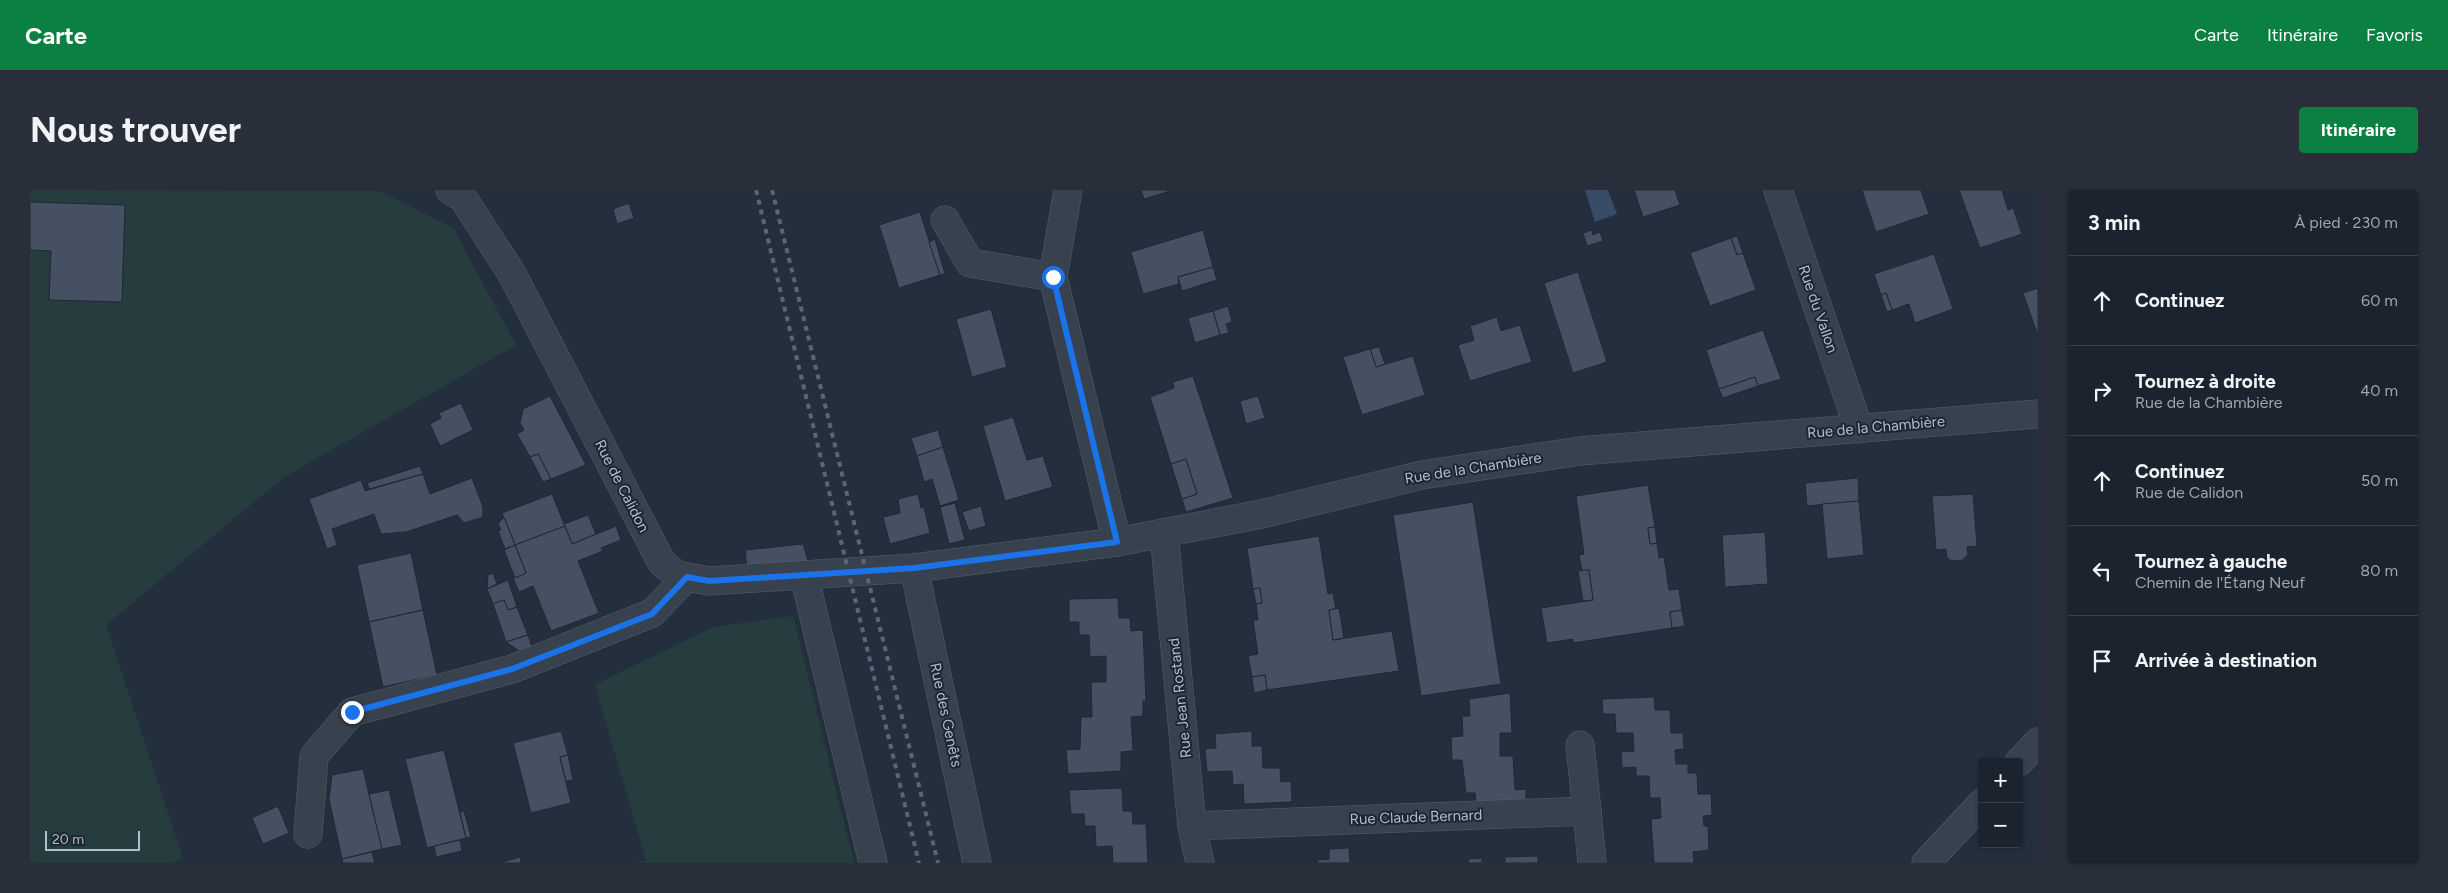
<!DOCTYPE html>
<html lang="fr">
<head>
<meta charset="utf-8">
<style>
	:root { --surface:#1b232e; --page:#282f3a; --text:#f1f3f6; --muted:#a0a4aa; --line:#39404a; --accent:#0b8043 }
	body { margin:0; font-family:Figtree,sans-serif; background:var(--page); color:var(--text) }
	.controls { position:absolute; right:15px; bottom:15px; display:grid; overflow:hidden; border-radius:5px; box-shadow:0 1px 4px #0004 }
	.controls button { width:45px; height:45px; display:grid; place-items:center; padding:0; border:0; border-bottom:1px solid var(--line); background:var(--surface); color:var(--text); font:25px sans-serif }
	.scale { position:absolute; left:15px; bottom:12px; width:95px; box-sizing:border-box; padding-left:5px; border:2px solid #b4bcc9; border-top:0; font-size:14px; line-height:18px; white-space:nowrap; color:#b4bcc9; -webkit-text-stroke:4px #1d2633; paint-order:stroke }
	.stop { position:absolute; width:15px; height:15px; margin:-11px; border:4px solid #1a73e8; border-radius:50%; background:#fff }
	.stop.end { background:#1a73e8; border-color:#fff; box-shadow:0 1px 5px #0008 }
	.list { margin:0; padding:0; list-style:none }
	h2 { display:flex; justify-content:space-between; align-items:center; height:65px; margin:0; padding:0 20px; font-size:21px }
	h2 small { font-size:16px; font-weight:400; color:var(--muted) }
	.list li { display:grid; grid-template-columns:32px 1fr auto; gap:15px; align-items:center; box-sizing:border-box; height:90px; padding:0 20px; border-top:1px solid var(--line) }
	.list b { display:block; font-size:19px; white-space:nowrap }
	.list p { margin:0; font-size:16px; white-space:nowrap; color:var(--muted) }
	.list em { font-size:16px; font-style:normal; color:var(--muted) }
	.icon { flex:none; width:28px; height:28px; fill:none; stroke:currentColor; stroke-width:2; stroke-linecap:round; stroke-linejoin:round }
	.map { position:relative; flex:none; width:2008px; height:673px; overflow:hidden; border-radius:5px }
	header { display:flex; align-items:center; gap:30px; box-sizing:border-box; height:70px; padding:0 25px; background:var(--accent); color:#fff }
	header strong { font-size:24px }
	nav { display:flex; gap:28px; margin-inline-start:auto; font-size:18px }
	.intro { display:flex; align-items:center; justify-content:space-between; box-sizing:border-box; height:120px; padding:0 30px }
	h1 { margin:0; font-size:35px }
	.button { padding:12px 22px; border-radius:5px; background:var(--accent); color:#fff; font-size:18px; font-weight:700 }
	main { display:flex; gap:30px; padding:0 30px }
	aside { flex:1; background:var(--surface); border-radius:5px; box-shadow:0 1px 4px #0004 }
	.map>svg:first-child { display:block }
	.green { fill:#263c3f }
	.water { fill:#394c67 }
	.building { fill:#455162; stroke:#1f2835 }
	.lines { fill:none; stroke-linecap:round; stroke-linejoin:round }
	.minor-casing { stroke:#565f6c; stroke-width:29 }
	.minor { stroke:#38414e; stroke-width:28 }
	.rail { stroke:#5a6575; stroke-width:4; stroke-dasharray:5 5; stroke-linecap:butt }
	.route { stroke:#1a73e8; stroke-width:6 }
	.labels { text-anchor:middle; stroke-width:4; stroke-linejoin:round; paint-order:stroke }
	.street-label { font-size:15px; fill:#b4bcc9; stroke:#1d2633 }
</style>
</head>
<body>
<header>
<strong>Carte</strong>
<nav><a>Carte</a><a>Itinéraire</a><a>Favoris</a></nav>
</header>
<div class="intro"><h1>Nous trouver</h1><a class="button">Itinéraire</a></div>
<main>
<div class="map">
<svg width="2008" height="673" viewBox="0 0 2008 673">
	<rect width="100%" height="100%" fill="#242f3e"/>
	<g class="green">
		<polygon points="0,0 351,1 423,38 486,155 254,287 76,435 153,668 142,673 0,673"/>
		<polygon points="763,426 824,673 608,673 616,670 565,495 683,437"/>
	</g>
	<polygon class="water" points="1555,0 1578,0 1587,24 1565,32"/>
	<g class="building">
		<polygon points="1111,0 1139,0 1140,1 1114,9"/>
		<polygon points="1604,0 1645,0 1650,15 1613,27"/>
		<polygon points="1832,0 1891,0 1899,24 1846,42"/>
		<polygon points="1929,0 1972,0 1978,20 1983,18 1992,44 1950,58"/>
		<polygon points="0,12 95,15 92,112 19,110 21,61 0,60"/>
		<polygon points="599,13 604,28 587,34 583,19"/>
		<polygon points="890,22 910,85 869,98 849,35"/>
		<polygon points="1173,40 1183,77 1148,87 1149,94 1113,104 1101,62"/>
		<polygon points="1562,40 1563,45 1570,42 1573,51 1557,56 1553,43"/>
		<polygon points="1707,46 1713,63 1707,65 1701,48"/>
		<polygon points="1701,48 1707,65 1713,63 1726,100 1680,116 1660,63"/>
		<polygon points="905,49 915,84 910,85 899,52"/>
		<polygon points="1904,64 1923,119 1885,133 1879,114 1862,120 1856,103 1851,105 1844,84"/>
		<polygon points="1183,77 1187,90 1152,101 1148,87"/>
		<polygon points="1548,82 1577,172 1543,183 1514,93"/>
		<polygon points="2008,98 2008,146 1993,103"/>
		<polygon points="1856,103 1862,120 1857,122 1851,105"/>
		<polygon points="1198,116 1202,132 1196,134 1199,143 1190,145 1183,121"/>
		<polygon points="961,119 977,177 942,187 926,129"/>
		<polygon points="1183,121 1190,145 1165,153 1158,128"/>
		<polygon points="1467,127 1471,141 1490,135 1502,172 1440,191 1428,155 1444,150 1440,136"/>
		<polygon points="1733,140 1751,189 1728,196 1725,187 1689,199 1676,160"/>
		<polygon points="1349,157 1355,174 1346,177 1340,159"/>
		<polygon points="1340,159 1346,177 1383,166 1395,205 1332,225 1313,167"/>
		<polygon points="1163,186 1203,308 1156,322 1152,309 1167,304 1156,269 1141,274 1120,207 1144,198 1143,192"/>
		<polygon points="1725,187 1728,196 1693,208 1689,199"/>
		<polygon points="520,206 556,275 521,289 508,264 500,267 487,244 494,240 490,233 493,219"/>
		<polygon points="1228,206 1235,228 1216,234 1210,211"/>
		<polygon points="431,213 443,240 410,256 400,234 411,228 409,223"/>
		<polygon points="983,227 997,270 1013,266 1023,297 975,311 953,236"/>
		<polygon points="908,240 913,257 887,266 881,248"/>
		<polygon points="913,257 929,310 910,316 902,289 894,292 887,266"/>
		<polygon points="508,264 521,289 513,292 500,267"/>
		<polygon points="1156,269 1167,304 1152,309 1141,274"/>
		<polygon points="390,276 393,284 339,299 337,293"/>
		<polygon points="393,284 400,304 442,288 453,317 453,327 434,333 427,325 376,342 351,344 344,324 302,339 307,355 297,359 279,309 331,290 335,301"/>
		<polygon points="1828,288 1829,311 1777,316 1775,293"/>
		<polygon points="1618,295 1625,337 1618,338 1620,354 1627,353 1629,368 1634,367 1639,400 1649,399 1652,420 1640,422 1642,438 1543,453 1543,449 1517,453 1511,418 1563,410 1559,380 1552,381 1549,365 1554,364 1546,306"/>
		<polygon points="522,304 535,336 485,355 472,323"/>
		<polygon points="888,304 891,318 894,317 900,343 860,354 853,327 870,323 868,309"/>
		<polygon points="1943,304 1947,356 1937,357 1938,364 1933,370 1922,371 1917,368 1916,359 1906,360 1902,306"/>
		<polygon points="1829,311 1834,365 1797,369 1792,314"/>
		<polygon points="1443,312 1471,494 1391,506 1363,325"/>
		<polygon points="925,313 935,350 919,354 910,317"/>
		<polygon points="951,316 956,336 939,341 932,322"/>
		<polygon points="558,325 566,344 542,354 534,334"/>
		<polygon points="474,327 485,355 475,359 468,341 471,340 468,334"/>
		<polygon points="535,336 542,354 586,336 591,350 571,358 573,361 548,371 569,423 521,441 503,396 489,402 483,388 496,383 485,355"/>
		<polygon points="1625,337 1627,353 1620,354 1618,338"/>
		<polygon points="1735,342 1738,394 1695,397 1692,345"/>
		<polygon points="1289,346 1298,404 1303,403 1306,419 1299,420 1303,450 1362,441 1369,481 1237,500 1235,485 1222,487 1218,466 1228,464 1223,430 1228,430 1226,414 1232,413 1230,398 1223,399 1217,358"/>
		<polygon points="773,354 779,374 717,379 715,360"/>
		<polygon points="485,355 496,383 485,388 474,360"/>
		<polygon points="381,363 393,420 339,432 327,375"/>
		<polygon points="1552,380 1559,380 1563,410 1553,411 1548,381"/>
		<polygon points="463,383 467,394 457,399 458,385"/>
		<polygon points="478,390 487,417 478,420 474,410 463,414 457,399"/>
		<polygon points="1230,398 1232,413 1226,414 1223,399"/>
		<polygon points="1088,408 1089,428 1100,428 1101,441 1113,440 1116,511 1113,511 1113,526 1101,527 1103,561 1091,562 1091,581 1038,584 1036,560 1050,559 1051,527 1062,527 1061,492 1076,492 1076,466 1060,467 1059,445 1049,445 1049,432 1039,432 1039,409"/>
		<polygon points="474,410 478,420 487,417 498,445 476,452 463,414"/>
		<polygon points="1309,418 1314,448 1303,450 1299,420"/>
		<polygon points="393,420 407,485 353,497 339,432"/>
		<polygon points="1652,420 1655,436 1642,438 1640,422"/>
		<polygon points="498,445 502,457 489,461 476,452"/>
		<polygon points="1235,485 1237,500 1224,503 1222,487"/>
		<polygon points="1480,503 1482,543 1470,543 1470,566 1483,566 1485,600 1496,599 1496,611 1446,613 1445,603 1436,603 1432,570 1422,570 1421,547 1433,546 1432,526 1440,526 1439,509"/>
		<polygon points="1624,507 1625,520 1640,520 1641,543 1653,543 1654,559 1645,560 1646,574 1658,574 1658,583 1667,583 1668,604 1681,604 1682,625 1673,626 1674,636 1678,636 1679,660 1663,662 1664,673 1624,673 1621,629 1631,628 1630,608 1620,608 1619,586 1606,586 1606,577 1592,578 1591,562 1604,561 1603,543 1586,543 1585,524 1573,524 1572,509"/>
		<polygon points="531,541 538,565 530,567 541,613 501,623 483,553"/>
		<polygon points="1222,541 1222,556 1232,556 1233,578 1250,578 1251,592 1261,591 1262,612 1214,614 1213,594 1203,595 1202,581 1177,582 1175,559 1186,558 1185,544"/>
		<polygon points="414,560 436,648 397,658 375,569"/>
		<polygon points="538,565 543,590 536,591 530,567"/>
		<polygon points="333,579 352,659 312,669 299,609 302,585"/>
		<polygon points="1092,598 1093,621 1102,621 1103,634 1116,634 1118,673 1083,673 1082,656 1066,657 1065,636 1055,636 1054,624 1041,624 1039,600"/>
		<polygon points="359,600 372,655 352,659 339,604"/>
		<polygon points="248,616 259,643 233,654 222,628"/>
		<polygon points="434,621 441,647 436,648 430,622"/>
		<polygon points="430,650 432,661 406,667 404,656"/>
		<polygon points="1319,658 1320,673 1287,673 1287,670 1299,669 1299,659"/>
		<polygon points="342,662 345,673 313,673 312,669"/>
		<polygon points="1508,666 1508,673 1475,673 1475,667"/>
		<polygon points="490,667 491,673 469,673"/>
		<polygon points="1452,668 1452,673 1439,673 1438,669"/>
	</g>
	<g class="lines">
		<defs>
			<g id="minor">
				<polyline points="420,0 433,8 482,84 632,373 647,385 679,391 884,378 1087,352 1231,324 1392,285 1550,261 2008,224"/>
				<polyline points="1038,0 1023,87 1087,352"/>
				<polyline points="1748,0 1829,239"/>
				<polyline points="915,30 940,73 1023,87"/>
				<polyline points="1134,343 1162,636 1170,673"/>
				<polyline points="884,378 947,673"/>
				<polyline points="774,385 843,673"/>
				<polyline points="1550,555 1557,621"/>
				<polyline points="1989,572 2008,552"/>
				<polyline points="1162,636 1557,621 1562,673"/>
				<polyline points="278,644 284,566 322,522 482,479 622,423 657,387"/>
				<polyline points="1896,673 1952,613"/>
			</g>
		</defs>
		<use href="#minor" class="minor-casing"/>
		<use href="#minor" class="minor"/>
		<g class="rail">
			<polyline points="726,0 889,673"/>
			<polyline points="742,0 908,673"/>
		</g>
	</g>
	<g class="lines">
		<polyline class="route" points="322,522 482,479 622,424 657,387 679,391 884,378 1087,352 1023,87"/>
	</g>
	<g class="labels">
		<g class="street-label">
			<text transform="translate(1788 119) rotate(71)" y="5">Rue du Vallon</text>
			<text transform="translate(1846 237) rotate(-5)" y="5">Rue de la Chambière</text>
			<text transform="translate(1443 278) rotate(-9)" y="5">Rue de la Chambière</text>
			<text transform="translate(592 296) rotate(63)" y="5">Rue de Calidon</text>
			<text transform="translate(1150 508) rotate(-96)" y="5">Rue Jean Rostand</text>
			<text transform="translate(916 525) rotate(78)" y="5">Rue des Genêts</text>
			<text transform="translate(1386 627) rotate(-2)" y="5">Rue Claude Bernard</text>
		</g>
	</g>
</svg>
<div class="controls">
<button>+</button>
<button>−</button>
</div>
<div class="scale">20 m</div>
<div class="stop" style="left:1023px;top:87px"></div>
<div class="stop end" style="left:322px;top:522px"></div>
</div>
<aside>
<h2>3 min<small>À pied · 230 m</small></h2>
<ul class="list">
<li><svg class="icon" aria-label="ahead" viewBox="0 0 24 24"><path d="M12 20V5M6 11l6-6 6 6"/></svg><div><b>Continuez</b></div><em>60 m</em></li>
<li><svg class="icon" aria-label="right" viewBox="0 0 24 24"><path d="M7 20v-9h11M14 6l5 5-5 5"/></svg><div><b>Tournez à droite</b><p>Rue de la Chambière</p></div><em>40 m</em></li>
<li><svg class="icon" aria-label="ahead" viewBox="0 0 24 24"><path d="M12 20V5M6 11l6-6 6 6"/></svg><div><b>Continuez</b><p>Rue de Calidon</p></div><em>50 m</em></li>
<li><svg class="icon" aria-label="left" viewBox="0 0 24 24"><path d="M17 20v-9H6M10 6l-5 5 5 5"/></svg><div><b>Tournez à gauche</b><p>Chemin de l'Étang Neuf</p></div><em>80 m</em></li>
<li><svg class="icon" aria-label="arrive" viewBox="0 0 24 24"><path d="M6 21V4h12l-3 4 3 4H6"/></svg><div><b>Arrivée à destination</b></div></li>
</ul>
</aside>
</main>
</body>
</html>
